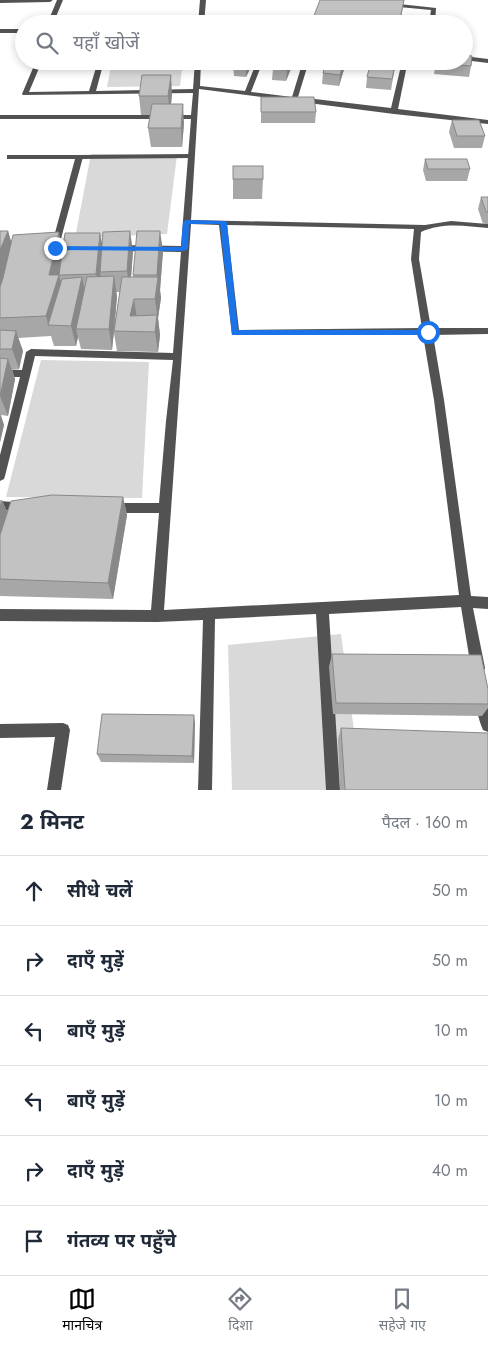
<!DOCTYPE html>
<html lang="hi">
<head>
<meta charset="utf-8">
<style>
	:root { --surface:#fff; --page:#f6f6f7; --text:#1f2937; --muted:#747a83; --line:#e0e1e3; --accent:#000 }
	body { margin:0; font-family:Jost,"Noto Sans Devanagari",sans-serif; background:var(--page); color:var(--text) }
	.stop { position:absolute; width:15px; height:15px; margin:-11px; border:4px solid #1a73e8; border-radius:50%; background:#fff }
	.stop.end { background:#1a73e8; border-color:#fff; box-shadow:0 1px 5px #0008 }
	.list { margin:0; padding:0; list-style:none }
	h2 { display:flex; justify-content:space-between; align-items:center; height:65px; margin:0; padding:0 20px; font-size:21px }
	h2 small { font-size:16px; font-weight:400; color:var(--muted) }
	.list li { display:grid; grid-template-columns:32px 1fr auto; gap:15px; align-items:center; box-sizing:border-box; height:70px; padding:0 20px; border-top:1px solid var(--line) }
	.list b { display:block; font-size:19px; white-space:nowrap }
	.list em { font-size:16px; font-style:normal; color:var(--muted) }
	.icon { flex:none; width:28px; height:28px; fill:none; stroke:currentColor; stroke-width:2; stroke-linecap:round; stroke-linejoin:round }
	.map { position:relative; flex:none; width:488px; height:790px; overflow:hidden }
	.search { position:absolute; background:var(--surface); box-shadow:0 2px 8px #0003; left:15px; right:15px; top:15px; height:55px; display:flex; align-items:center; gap:12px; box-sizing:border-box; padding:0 18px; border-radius:28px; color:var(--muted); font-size:19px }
	.sheet { height:485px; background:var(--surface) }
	nav { display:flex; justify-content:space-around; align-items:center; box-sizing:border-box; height:70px; border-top:1px solid var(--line); background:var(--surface); font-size:14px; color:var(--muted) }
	nav a { display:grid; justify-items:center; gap:2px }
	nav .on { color:var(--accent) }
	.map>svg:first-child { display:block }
	.green { fill:#d9d9d9 }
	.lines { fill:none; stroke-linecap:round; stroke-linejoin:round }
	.lane { fill:#525252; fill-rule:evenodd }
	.street { fill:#525252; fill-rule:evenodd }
	.wall { fill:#a7a7a7; fill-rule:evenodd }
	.shaded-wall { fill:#888 }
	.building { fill:#c2c2c2; stroke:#888 }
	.route { fill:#1a73e8 }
</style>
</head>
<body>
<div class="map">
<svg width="488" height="790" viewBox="0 0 488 790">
	<rect width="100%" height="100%" fill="#fff"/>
	<g class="green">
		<polygon points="112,61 183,61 180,86 107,87"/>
		<polygon points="91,154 177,155 167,234 75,238"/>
		<polygon points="41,360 149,362 142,498 6,497"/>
		<polygon points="341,634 362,790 232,790 228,645"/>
	</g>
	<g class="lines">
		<g class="lane">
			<polygon points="390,3 436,8 435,24 429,24 431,10 388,6 387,5"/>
			<polygon points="191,154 194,154 194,158 79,159 75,157 79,155"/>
		</g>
		<g class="street">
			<polygon points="0,0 53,0 50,2 0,3"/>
			<polygon points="57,0 63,0 53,24 47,24"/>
			<polygon points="200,0 206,0 204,24 198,24"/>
			<rect x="0" y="29" width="24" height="4"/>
			<polygon points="464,56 488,59 488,63 464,60"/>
			<path d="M36 61H42L29 92 89 91 98 61H104L96 91 193 89 195 61H201L200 86 245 91 257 61H263L251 92 292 97 303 61H309L298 97 391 108 400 70 403 68 406 70 398 109 488 120V124L394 114 199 89 191 220 425 225 451 221 488 224V228C466 226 442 222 421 232L419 259 431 328H488V334L433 335 444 400 471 596 488 597V609L473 608 485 668 483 673 478 675 473 673 471 668 461 607 329 614 340 790H326L316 614 215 619 212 790H198L203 620 157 622 0 621V609L151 610 159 513H113L109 511 107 508 109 505 113 503H159L166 421 173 360 35 356 5 476 4 479 0 481V455L20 377H0V369L22 370 26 352 31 349 173 353 181 252 120 251 116 248 120 245 181 246 191 119H0V115H191L193 93 23 95 22 94ZM191 224 219 225 232 335H423L434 400 459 595 164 610ZM227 225 414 229 411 259 422 328 239 330Z"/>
			<polygon points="7,155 79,155 83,157 59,246 53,246 52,244 75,159 7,159"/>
			<polygon points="0,501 25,503 27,506 25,509 0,511"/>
			<path d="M483 692 488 695V732L483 730C479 721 474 704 478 694Z"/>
			<polygon points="63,723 68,725 70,730 61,790 47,790 55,737 0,738 0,724"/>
		</g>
	</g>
	<g class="wall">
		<polygon points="404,0 400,24 311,24 312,21"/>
		<polygon points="254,61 246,77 234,76 233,65"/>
		<polygon points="276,61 294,61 286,81 272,80 273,69"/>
		<polygon points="326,61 345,61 345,66 339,86 322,84 323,73"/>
		<polygon points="396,61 391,90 366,88 367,77"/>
		<polygon points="436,61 464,61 471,66 469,77 434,74"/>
		<polygon points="172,94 171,104 184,123 182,147 151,147 148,128 150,115 141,115 139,96"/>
		<polygon points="261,97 316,112 315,123 261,123"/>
		<polygon points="452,120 485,136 482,148 454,148 449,132"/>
		<polygon points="425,159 470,169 467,181 426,181 423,170"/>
		<polygon points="233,179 263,179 262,199 233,199"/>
		<polygon points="481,197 488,197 488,224 483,224 478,209"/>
		<path d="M0 231H8L11 242 63 248 102 242 133 251 131 277H133V275L163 251 160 290 161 298 158 318 160 335 158 352 117 351 114 333 112 350 81 349 78 337 76 346H54L51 336 18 338 23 351 19 369H12L15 379 8 416 1 415 4 425 0 442ZM116 292H120L115 323 117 296Z"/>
		<polygon points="123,497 127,515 113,599 0,596 0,500 2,500 7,512"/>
		<polygon points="332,654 488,689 488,708 482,716 333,714 329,667"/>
		<polygon points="195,723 194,763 101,762 97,754"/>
		<polygon points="341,728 488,790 340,790 338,739"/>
	</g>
	<g class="shaded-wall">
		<polygon points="249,61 254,61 246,77 246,66"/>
		<polygon points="290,61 294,61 286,81 287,70"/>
		<polygon points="344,61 345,61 345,66 339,86 340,75"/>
		<polygon points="171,75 172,94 170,115 168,96"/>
		<polygon points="183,104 184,123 182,147 181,128"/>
		<polygon points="8,231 14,251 0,287 0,250"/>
		<polygon points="130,231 133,251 130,291 127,271"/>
		<polygon points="160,231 163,251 160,290 161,298 158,318 160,335 158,352 155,332 157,315 155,299 158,281 157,275"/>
		<polygon points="59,232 64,252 59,275 64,295 48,325 51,336 46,316 49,275"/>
		<polygon points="100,233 104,253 100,272 101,278 100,294 96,274"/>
		<polygon points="114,276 117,296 112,350 109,329"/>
		<polygon points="82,277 86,297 76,329 78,337 76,346 71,326"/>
		<polygon points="134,299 137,319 130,316"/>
		<polygon points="16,331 23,351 19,369 12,349"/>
		<polygon points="8,359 15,379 8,416 0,396"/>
		<polygon points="0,414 4,425 0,442"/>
		<polygon points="123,497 127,515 113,599 108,583"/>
		<polygon points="2,500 10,518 0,550 0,505"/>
		<polygon points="194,715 195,723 194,763 192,756"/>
	</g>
	<g class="building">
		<polygon points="320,0 404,0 399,24 344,24 312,21"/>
		<polygon points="464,55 472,56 471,66 437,63 437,61 464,61"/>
		<polygon points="235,61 249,61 246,66 233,65"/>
		<polygon points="276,61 290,61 287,70 273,69"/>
		<polygon points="326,61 344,61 340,75 323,73"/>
		<polygon points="371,61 396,61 392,79 367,77"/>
		<polygon points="142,75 171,75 168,96 139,96"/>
		<polygon points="261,97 314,97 316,112 261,112"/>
		<polygon points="152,104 183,104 181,128 148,128"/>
		<polygon points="452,120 479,120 485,136 457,136"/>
		<polygon points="425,159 467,159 470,169 428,169"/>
		<rect x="233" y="166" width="30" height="13"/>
		<polygon points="481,197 488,197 488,212 486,212"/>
		<polygon points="0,231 8,231 0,250"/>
		<polygon points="130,231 127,271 100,272 103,232"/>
		<polygon points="137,231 160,231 157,275 133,275"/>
		<polygon points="59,232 49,275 59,275 46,316 0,318 0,287 3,278 13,235"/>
		<polygon points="65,233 100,233 96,274 59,275"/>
		<polygon points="114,276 109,329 76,329 87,277"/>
		<polygon points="82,277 71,326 48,325 62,279"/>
		<polygon points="122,277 158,277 155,299 134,299 130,316 157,315 155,332 114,331"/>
		<polygon points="0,330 16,331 12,349 0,349"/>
		<polygon points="0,358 8,359 0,396"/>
		<polygon points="52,495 123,497 108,583 0,579 0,535 11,501"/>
		<polygon points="332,654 481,655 488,689 488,704 336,703"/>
		<polygon points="102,714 194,715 192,756 97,754"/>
		<polygon points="341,728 488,733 488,790 345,790"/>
	</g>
	<polygon class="route" points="186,220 224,221 227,222 238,330 428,330 431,332 428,335 232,335 220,224 189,224 188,249 184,251 55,250 51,248 55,246 181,247 183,222"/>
</svg>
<div class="stop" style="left:428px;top:332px"></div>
<div class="stop end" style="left:55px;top:248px"></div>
<div class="search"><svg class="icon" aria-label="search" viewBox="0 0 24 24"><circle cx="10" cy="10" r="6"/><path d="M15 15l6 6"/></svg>यहाँ खोजें</div>
</div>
<section class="sheet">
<h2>2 मिनट<small>पैदल · 160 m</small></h2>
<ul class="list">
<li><svg class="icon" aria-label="ahead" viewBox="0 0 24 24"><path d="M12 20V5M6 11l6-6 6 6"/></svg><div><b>सीधे चलें</b></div><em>50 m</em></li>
<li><svg class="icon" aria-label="right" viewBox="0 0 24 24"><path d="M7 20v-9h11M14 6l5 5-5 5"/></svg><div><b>दाएँ मुड़ें</b></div><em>50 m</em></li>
<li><svg class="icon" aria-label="left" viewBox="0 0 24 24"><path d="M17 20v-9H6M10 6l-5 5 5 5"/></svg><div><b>बाएँ मुड़ें</b></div><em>10 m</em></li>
<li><svg class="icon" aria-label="left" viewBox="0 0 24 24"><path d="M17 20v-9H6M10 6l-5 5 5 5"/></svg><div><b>बाएँ मुड़ें</b></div><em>10 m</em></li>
<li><svg class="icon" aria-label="right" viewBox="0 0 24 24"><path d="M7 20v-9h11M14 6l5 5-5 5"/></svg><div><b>दाएँ मुड़ें</b></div><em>40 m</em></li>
<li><svg class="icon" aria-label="arrive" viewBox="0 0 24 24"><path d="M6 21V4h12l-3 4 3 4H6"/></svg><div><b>गंतव्य पर पहुँचे</b></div></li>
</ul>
</section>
<nav>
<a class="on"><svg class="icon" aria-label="map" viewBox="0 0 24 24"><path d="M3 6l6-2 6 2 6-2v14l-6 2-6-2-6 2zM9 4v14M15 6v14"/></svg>मानचित्र</a>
<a><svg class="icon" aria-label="directions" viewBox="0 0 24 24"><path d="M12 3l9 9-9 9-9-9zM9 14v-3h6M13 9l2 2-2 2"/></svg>दिशा</a>
<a><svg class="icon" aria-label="saved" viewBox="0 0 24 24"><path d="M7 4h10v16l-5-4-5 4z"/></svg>सहेजे गए</a>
</nav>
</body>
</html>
